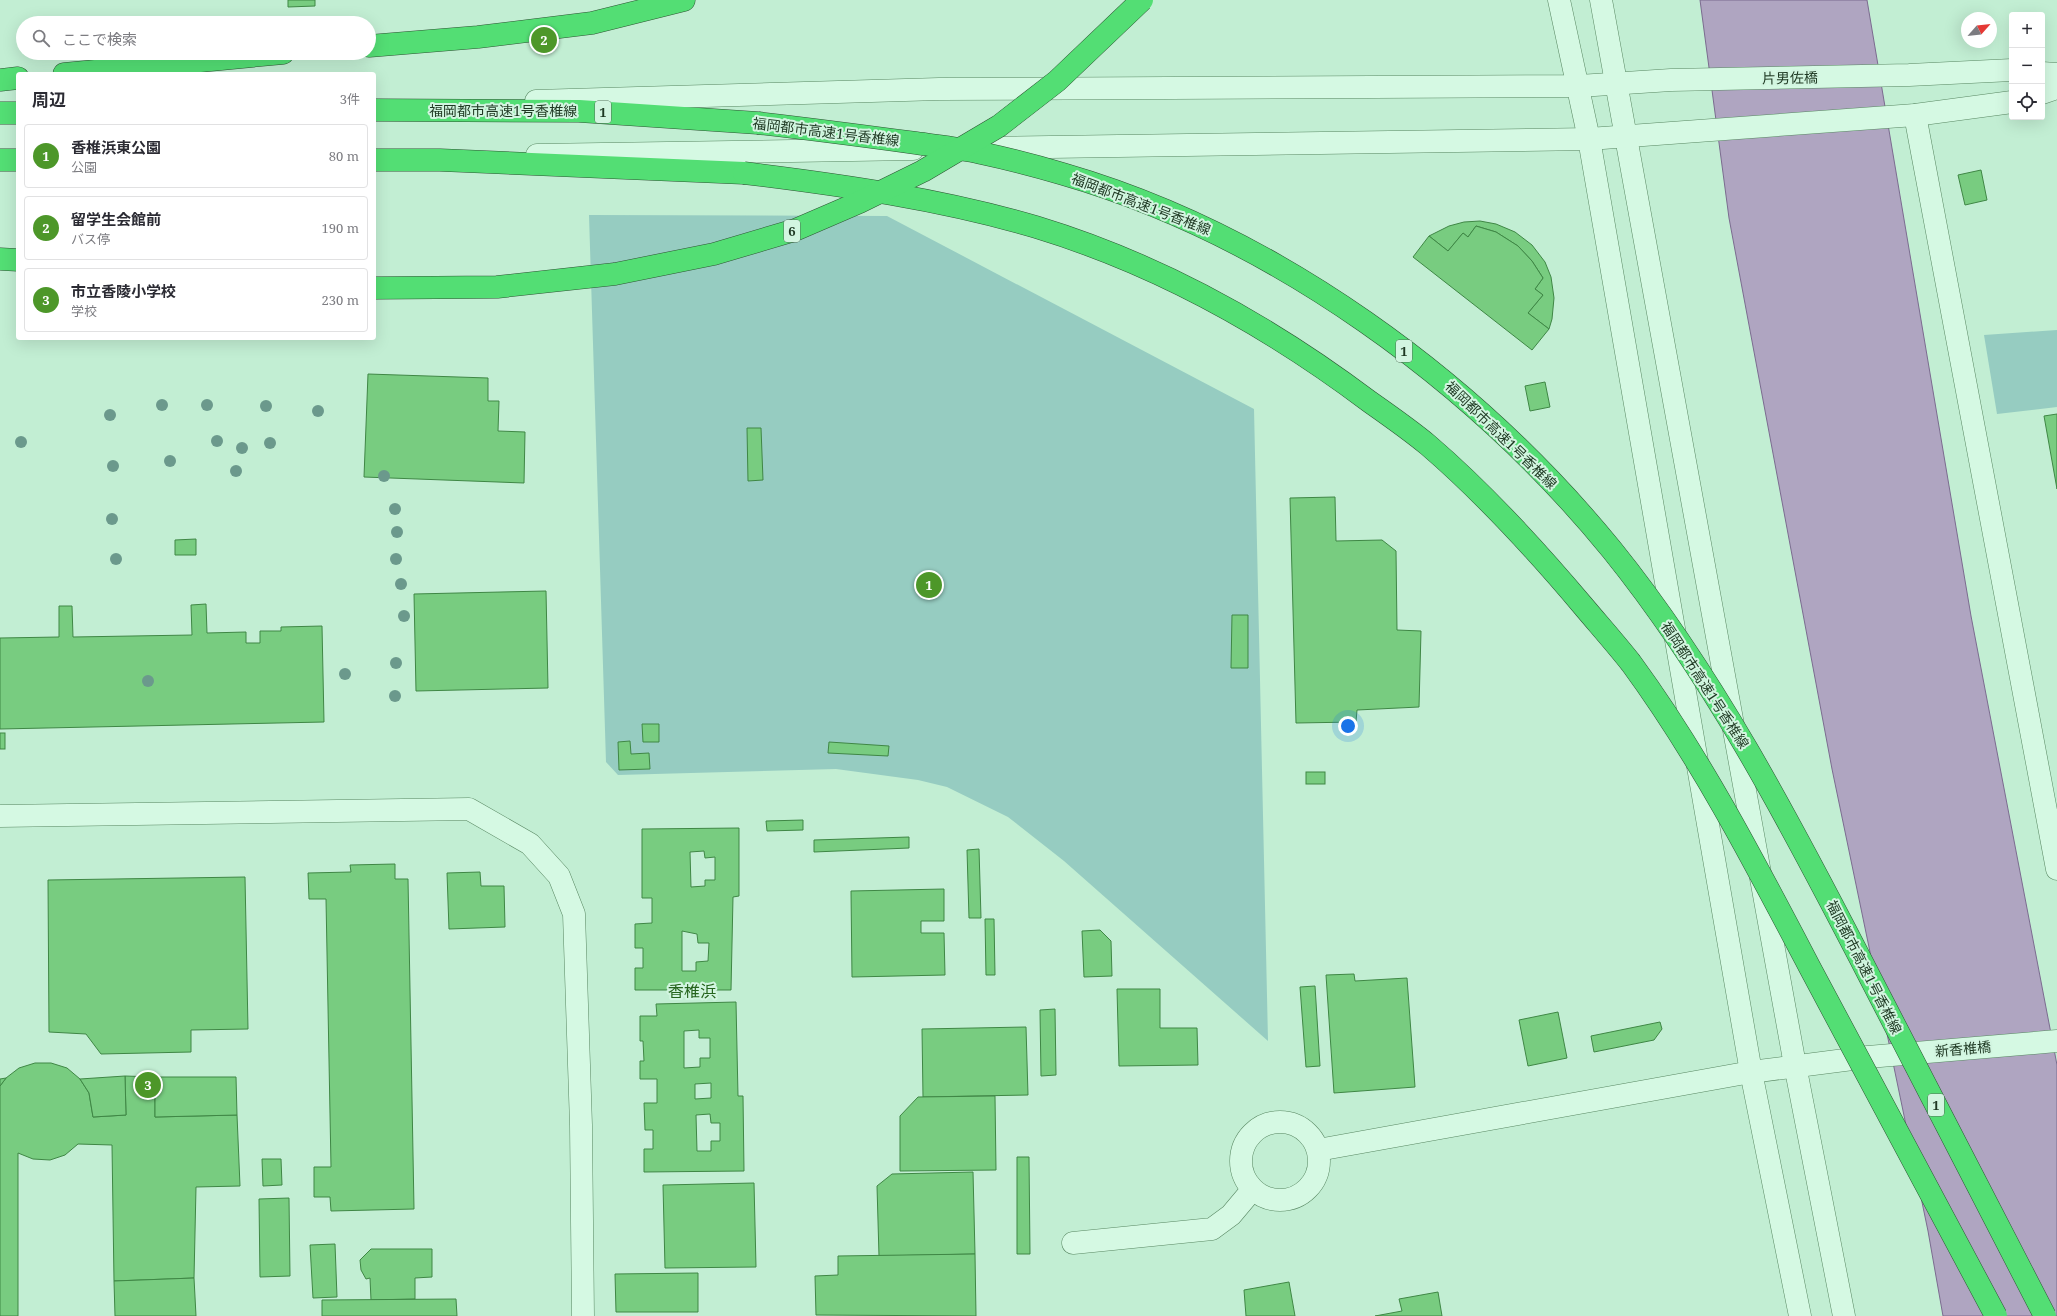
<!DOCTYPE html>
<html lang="ja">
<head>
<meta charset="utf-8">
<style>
	:root { --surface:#fff; --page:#f7f7f7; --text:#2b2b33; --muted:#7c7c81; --line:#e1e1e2; --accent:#4d9729 }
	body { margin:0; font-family:"Noto Serif","Noto Sans JP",serif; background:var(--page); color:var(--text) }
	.controls { position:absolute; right:12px; top:12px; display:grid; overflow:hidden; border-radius:4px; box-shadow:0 4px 16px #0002 }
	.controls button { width:36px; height:36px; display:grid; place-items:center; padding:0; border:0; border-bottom:1px solid var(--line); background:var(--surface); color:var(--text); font:20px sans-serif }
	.compass { position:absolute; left:1961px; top:12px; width:36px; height:36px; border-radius:50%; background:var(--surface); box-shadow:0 4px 16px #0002; rotate:63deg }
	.you { position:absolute; left:1348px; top:726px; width:14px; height:14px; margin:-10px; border:3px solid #fff; border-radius:50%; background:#1a73e8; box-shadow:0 0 0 6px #1a73e833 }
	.badge { display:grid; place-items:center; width:26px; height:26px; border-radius:50%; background:var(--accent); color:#fff; font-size:13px; font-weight:700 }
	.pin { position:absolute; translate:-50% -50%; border:2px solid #fff; box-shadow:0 1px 4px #0006 }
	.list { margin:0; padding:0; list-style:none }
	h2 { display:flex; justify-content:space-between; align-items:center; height:52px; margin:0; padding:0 16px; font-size:17px }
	h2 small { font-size:13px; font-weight:400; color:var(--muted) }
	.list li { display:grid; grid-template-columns:26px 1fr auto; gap:12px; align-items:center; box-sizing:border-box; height:64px; margin:0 8px 8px; padding:0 8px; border:1px solid var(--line); border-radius:4px }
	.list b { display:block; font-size:15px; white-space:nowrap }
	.list p { margin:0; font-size:13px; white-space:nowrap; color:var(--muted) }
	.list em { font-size:13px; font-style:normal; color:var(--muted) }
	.icon { flex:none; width:22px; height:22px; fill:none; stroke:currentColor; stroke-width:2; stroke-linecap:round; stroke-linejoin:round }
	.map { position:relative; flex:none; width:2057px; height:1316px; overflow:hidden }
	.search { position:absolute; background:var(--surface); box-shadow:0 4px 16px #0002; left:16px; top:16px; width:360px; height:44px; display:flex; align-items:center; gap:10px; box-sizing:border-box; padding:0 14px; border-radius:22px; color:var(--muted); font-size:15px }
	.panel { position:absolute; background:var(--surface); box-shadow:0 4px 16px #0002; left:16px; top:72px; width:360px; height:268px; border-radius:4px }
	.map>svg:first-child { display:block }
	.green { fill:#96ccc1 }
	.water { fill:#afa5c1; stroke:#7b6b8f }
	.building { fill:#78cc80; stroke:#3f8745; fill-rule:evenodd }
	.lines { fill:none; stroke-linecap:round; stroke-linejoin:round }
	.service-casing { stroke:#598863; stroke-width:23 }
	.minor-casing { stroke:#598863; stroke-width:23 }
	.tertiary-casing { stroke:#598863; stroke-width:23 }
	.motorway-casing { stroke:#2e5534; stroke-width:23 }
	.service { stroke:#d5f9e3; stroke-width:22 }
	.minor { stroke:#d5f9e3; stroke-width:22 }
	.tertiary { stroke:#d5f9e3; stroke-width:22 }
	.motorway { stroke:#53de74; stroke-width:22 }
	.motorway-bridge-casing { stroke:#2e5534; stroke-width:23; stroke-linecap:butt }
	.motorway-bridge { stroke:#53de74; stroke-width:22 }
	.tree { fill:#6b998c }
	.labels { text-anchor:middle; stroke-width:4; stroke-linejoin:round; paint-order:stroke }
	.shield { fill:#d2f5e0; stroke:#54715b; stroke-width:1 }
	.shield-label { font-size:13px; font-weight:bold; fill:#1e3822 }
	.street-label { font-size:14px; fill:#1e3822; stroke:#d2f5e0 }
	.quarter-label { font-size:16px; fill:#25641d; stroke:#d2f5e0 }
</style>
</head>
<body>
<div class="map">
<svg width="2057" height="1316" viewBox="0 0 2057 1316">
	<rect width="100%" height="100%" fill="#c2eed3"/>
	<g class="green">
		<polygon points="589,215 887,216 1254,409 1268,1041 1064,861 1008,817 947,787 918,780 836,769 618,775 606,762"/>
		<polygon points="2057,330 2057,407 1997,414 1984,335"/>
	</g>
	<polygon class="water" points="1700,0 1867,0 1971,616 2057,1065 2057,1316 1943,1316 1928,1231 1832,769 1729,218"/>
	<g class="building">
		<polygon points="288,0 315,0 315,6 288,7"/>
		<polygon points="1981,170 1987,200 1965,205 1958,175"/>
		<polygon points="1480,221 1496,224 1515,232 1532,245 1545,262 1551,277 1554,298 1552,319 1549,329 1528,313 1543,295 1535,289 1543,278 1532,261 1518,246 1496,232 1476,226 1468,237 1463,233 1448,251 1429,236 1449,226 1464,222"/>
		<polygon points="1476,226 1496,232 1518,246 1532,261 1543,278 1535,289 1543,295 1528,313 1549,329 1532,350 1413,257 1429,236 1448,251 1463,233 1468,237"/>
		<polygon points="368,374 488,378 488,401 499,401 498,431 525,432 524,483 364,477"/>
		<polygon points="1545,382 1550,407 1530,411 1525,386"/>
		<polygon points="2057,414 2057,489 2044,416"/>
		<polygon points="747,428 761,428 763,480 748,481"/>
		<polygon points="1335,497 1336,541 1382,540 1396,551 1397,630 1421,631 1419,707 1357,710 1356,722 1296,723 1290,498"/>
		<polygon points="196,539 196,555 175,555 175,540"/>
		<polygon points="546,591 548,688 416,691 414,594"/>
		<polygon points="206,604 207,633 246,632 246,643 260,643 260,631 281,631 281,627 322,626 324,722 0,729 0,638 59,637 59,606 72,606 73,637 192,635 191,605"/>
		<polygon points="1232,615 1248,615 1248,668 1231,668"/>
		<polygon points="642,724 659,724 659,742 643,742"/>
		<rect x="0" y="733" width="5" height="16"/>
		<polygon points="630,741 631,754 649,753 650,769 619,770 618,742"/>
		<polygon points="829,742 889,746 888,756 828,753"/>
		<rect x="1306" y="772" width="19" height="12"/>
		<polygon points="803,820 803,830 767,831 766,821"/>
		<path d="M739 828V896L733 897 731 990H635V968H643V948H635V924L652 923V898H642V829ZM704 851 705 858 715 857V880H705V886L691 887 690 852ZM682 931 697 934 698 943H709L708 961 696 962V971H682Z"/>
		<polygon points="909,837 909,848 814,852 814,840"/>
		<polygon points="979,849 981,918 969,918 967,850"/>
		<polygon points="395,864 395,879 408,879 414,1209 331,1211 330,1197 314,1197 314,1167 331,1167 326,899 309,899 308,873 351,872 350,865"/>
		<polygon points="480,872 481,886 504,886 505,927 449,929 447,873"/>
		<polygon points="245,877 248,1029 191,1030 191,1052 101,1054 86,1034 49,1032 48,880"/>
		<polygon points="944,889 944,921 921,921 921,933 944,933 945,975 852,977 851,891"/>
		<polygon points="985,919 994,919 995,975 986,975"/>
		<polygon points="1100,930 1111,941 1112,976 1084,977 1082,931"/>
		<polygon points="1354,974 1355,981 1407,978 1415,1087 1334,1093 1326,975"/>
		<polygon points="1315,986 1320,1066 1306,1067 1300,987"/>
		<polygon points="1117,989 1160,989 1160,1028 1197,1028 1198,1065 1119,1066"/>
		<path d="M736 1002 738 1096H743L744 1171 644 1172V1149H653V1130H645L644 1103H657V1079H640V1061H644L643 1041H640V1016H657L656 1004ZM699 1030V1038H710V1058H700V1067L684 1068V1031ZM711 1083V1098L695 1099V1084ZM710 1114 711 1123H720V1141H711V1151H697L696 1115Z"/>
		<polygon points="1055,1009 1056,1075 1041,1076 1040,1010"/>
		<polygon points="1558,1012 1567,1058 1528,1066 1519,1020"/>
		<polygon points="1660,1022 1662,1029 1654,1040 1594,1052 1591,1036"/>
		<polygon points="1026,1027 1028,1095 923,1097 922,1029"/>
		<polygon points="35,1063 51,1063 67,1068 80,1079 89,1093 93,1117 126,1115 125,1076 155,1077 155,1117 237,1115 240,1186 196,1187 194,1278 114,1281 112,1145 78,1144 65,1155 50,1160 33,1159 18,1153 18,1316 0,1316 0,1086 6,1078 19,1068"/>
		<polygon points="125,1076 126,1115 93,1117 89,1093 80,1079"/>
		<polygon points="155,1077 236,1077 237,1115 155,1117"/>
		<polygon points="6,1078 0,1086 0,1079"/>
		<polygon points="995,1096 996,1170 900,1171 900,1116 918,1097"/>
		<polygon points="1017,1157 1029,1157 1030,1254 1017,1254"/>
		<polygon points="262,1159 281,1159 282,1185 263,1186"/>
		<polygon points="973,1172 975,1254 879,1256 877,1186 892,1174"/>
		<polygon points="754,1183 756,1267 665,1268 663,1185"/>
		<polygon points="289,1198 290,1276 260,1277 259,1199"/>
		<polygon points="335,1244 337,1297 313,1298 310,1245"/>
		<polygon points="371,1249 432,1249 432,1277 415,1278 415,1299 371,1300 370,1278 366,1279 361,1270 360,1260"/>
		<polygon points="975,1254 976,1316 816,1315 815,1276 838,1275 838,1256"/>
		<polygon points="698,1273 698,1312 616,1312 615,1274"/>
		<polygon points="194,1278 196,1316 115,1316 114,1281"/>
		<polygon points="1289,1282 1295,1316 1246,1316 1244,1290"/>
		<polygon points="1438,1292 1442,1316 1375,1316 1402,1311 1399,1299"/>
		<polygon points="456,1299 457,1316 322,1316 322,1300"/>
	</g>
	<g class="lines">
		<defs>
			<polyline id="service" points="1073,1243 1212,1229 1231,1215 1252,1190"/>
			<g id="minor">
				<circle cx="1280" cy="1161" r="39"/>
				<polyline points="1318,1150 1751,1072"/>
			</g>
			<g id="tertiary">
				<polyline points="1559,0 1589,139 1751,1072 1800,1316"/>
				<polyline points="1601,0 1795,1065 1844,1316"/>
				<polyline points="2042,73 2057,74"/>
				<polyline points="2042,93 2057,88"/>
				<polyline points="536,101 939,89 1579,86 1671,80 1909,75 2012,70"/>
				<polyline points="1915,115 2057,869"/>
				<polyline points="977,148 1589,139 1915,115 2012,102"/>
				<polyline points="537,155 913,149"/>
				<polyline points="0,816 469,809 530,844 559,876 574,914 581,1125 583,1316"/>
				<polyline points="1751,1072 1868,1057 2057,1041"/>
			</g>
			<g id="motorway">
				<polyline points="369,46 478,37 592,23 684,0"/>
				<polyline points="64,74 283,53"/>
				<polyline points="0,80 18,78"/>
				<polyline points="374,110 579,111 758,123"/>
				<polyline points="0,113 18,113"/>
				<polyline points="0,160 18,160"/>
				<polyline points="374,160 440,160 744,173"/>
				<polyline points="0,259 18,260"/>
			</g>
		</defs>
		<use href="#service" class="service-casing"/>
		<use href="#minor" class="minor-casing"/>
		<use href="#tertiary" class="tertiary-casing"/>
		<use href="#motorway" class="motorway-casing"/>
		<use href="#service" class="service"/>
		<use href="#minor" class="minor"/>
		<use href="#tertiary" class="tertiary"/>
		<use href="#motorway" class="motorway"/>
		<defs>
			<g id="motorway-bridge">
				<path d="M758 123C811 129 864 136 916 143 938 146 960 148 981 153 1009 159 1036 166 1063 174 1274 235 1474 381 1612 550 1712 674 1787 817 1860 958 1922 1077 1983 1197 2045 1316"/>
				<path d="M744 173C842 185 941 199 1036 227 1158 264 1269 326 1370 402 1390 416 1410 430 1428 445 1485 494 1536 550 1584 607 1600 626 1616 644 1631 663 1700 757 1755 863 1809 966 1872 1082 1934 1199 1996 1316"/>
				<polyline points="374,288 497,287 615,274 714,254 795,230 860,202 923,171 999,126 1057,81 1142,0"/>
			</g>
		</defs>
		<use href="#motorway-bridge" class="motorway-bridge-casing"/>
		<use href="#motorway-bridge" class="motorway-bridge"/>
	</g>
	<g class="tree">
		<circle cx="162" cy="405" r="6"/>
		<circle cx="207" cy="405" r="6"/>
		<circle cx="266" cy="406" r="6"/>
		<circle cx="318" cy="411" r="6"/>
		<circle cx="110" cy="415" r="6"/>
		<circle cx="217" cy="441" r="6"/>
		<circle cx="21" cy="442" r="6"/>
		<circle cx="270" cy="443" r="6"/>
		<circle cx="242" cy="448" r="6"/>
		<circle cx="170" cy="461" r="6"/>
		<circle cx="113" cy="466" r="6"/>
		<circle cx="236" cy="471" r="6"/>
		<circle cx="384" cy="476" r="6"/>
		<circle cx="395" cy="509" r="6"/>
		<circle cx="112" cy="519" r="6"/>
		<circle cx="397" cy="532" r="6"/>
		<circle cx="116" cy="559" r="6"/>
		<circle cx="396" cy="559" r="6"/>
		<circle cx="401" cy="584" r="6"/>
		<circle cx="404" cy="616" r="6"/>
		<circle cx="396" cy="663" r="6"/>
		<circle cx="345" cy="674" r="6"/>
		<circle cx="148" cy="681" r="6"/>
		<circle cx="395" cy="696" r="6"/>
	</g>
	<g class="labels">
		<g class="shield">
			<rect x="595" y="101" width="16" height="22" rx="3"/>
			<rect x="784" y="220" width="16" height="22" rx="3"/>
			<rect x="1396" y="340" width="16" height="22" rx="3"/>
			<rect x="1928" y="1094" width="16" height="22" rx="3"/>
		</g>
		<g class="shield-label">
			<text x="603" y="117">1</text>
			<text x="792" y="236">6</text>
			<text x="1404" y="356">1</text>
			<text x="1936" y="1110">1</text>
		</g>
		<g class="street-label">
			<text transform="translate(1790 78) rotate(-1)" y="5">片男佐橋</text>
			<text x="503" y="116">福岡都市高速1号香椎線</text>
			<text transform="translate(826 132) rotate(7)" y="5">福岡都市高速1号香椎線</text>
			<text transform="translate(1141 204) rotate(21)" y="5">福岡都市高速1号香椎線</text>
			<text transform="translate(1501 435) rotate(44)" y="5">福岡都市高速1号香椎線</text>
			<text transform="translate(1705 685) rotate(57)" y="5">福岡都市高速1号香椎線</text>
			<text transform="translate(1864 967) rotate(63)" y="5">福岡都市高速1号香椎線</text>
			<text transform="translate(1963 1049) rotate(-5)" y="5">新香椎橋</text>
		</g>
		<g class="quarter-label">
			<text x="692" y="997">香椎浜</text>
		</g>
	</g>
</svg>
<div class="controls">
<button>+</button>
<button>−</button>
<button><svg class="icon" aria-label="locate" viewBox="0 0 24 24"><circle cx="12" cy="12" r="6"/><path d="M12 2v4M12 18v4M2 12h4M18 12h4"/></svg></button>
</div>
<svg class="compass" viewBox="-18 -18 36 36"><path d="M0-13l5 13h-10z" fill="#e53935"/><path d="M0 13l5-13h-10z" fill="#7c7c81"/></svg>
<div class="you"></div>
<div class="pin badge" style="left:929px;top:585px">1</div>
<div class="pin badge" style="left:544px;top:40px">2</div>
<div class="pin badge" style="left:148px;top:1085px">3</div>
<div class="search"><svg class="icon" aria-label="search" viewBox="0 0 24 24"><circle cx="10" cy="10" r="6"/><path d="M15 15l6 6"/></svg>ここで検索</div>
<section class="panel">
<h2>周辺<small>3件</small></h2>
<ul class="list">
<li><span class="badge">1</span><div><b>香椎浜東公園</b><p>公園</p></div><em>80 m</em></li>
<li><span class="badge">2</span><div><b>留学生会館前</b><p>バス停</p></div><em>190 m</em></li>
<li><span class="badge">3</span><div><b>市立香陵小学校</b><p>学校</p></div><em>230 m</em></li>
</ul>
</section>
</div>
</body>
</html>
